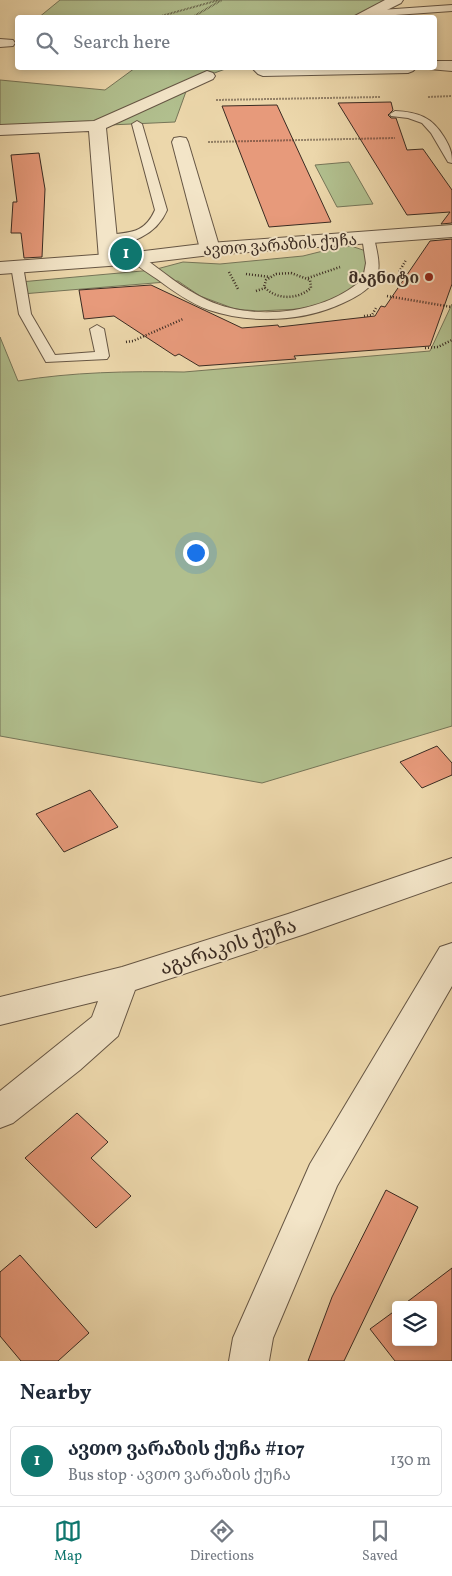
<!DOCTYPE html>
<html lang="en">
<head>
<meta charset="utf-8">
<style>
	:root { --surface:#fff; --page:#f6f6f7; --text:#1f2937; --muted:#747a83; --line:#e0e1e3; --accent:#0f766e }
	body { margin:0; font-family:Vollkorn,"Noto Serif Georgian",serif; background:var(--page); color:var(--text) }
	.controls { position:absolute; right:15px; bottom:15px; display:grid; overflow:hidden; border-radius:5px; box-shadow:0 2px 8px #0003 }
	.controls button { width:45px; height:45px; display:grid; place-items:center; padding:0; border:0; border-bottom:1px solid var(--line); background:var(--surface); color:var(--text); font:25px sans-serif }
	.you { position:absolute; left:195px; top:552px; width:18px; height:18px; margin:-12px; border:4px solid #fff; border-radius:50%; background:#1a73e8; box-shadow:0 0 0 8px #1a73e833 }
	.badge { display:grid; place-items:center; width:32px; height:32px; border-radius:50%; background:var(--accent); color:#fff; font-size:16px; font-weight:700 }
	.pin { position:absolute; translate:-50% -50%; border:2px solid #fff; box-shadow:0 1px 5px #0006 }
	.list { margin:0; padding:0; list-style:none }
	h2 { display:flex; justify-content:space-between; align-items:center; height:65px; margin:0; padding:0 20px; font-size:21px }
	h2 small { font-size:16px; font-weight:400; color:var(--muted) }
	.list li { display:grid; grid-template-columns:32px 1fr auto; gap:15px; align-items:center; box-sizing:border-box; height:70px; margin:0 10px 10px; padding:0 10px; border:1px solid var(--line); border-radius:5px }
	.list b { display:block; font-size:19px; white-space:nowrap }
	.list p { margin:0; font-size:16px; white-space:nowrap; color:var(--muted) }
	.list em { font-size:16px; font-style:normal; color:var(--muted) }
	.icon { flex:none; width:28px; height:28px; fill:none; stroke:currentColor; stroke-width:2; stroke-linecap:round; stroke-linejoin:round }
	.map { position:relative; flex:none; width:452px; height:1361px; overflow:hidden }
	.search { position:absolute; background:var(--surface); box-shadow:0 2px 8px #0003; left:15px; right:15px; top:15px; height:55px; display:flex; align-items:center; gap:12px; box-sizing:border-box; padding:0 18px; border-radius:5px; color:var(--muted); font-size:19px }
	.sheet { height:145px; background:var(--surface) }
	nav { display:flex; justify-content:space-around; align-items:center; box-sizing:border-box; height:70px; border-top:1px solid var(--line); background:var(--surface); font-size:14px; color:var(--muted) }
	nav a { display:grid; justify-items:center; gap:2px }
	nav .on { color:var(--accent) }
	.map>svg:first-child { display:block }
	.green { fill:#b1bf8e; stroke:#767558 }
	.building { fill:#e79a7b; stroke:#3a2b22 }
	.lines { fill:none; stroke-linecap:round; stroke-linejoin:round }
	.service-casing { stroke:#665644; stroke-width:2 }
	.minor-casing { stroke:#665644; stroke-width:2 }
	.tertiary-casing { stroke:#665644; stroke-width:2 }
	.path-far1 { stroke:#3a2b22; stroke-width:2; stroke-dasharray:0.5 1; stroke-linecap:butt }
	.path { stroke:#3a2b22; stroke-width:2.5; stroke-dasharray:1 2; stroke-linecap:butt }
	.service { fill:#f3e5c8; fill-rule:evenodd }
	.minor { fill:#f3e5c8; fill-rule:evenodd }
	.tertiary { fill:#f3e5c8; fill-rule:evenodd }
	.poi-dot { fill:#8f2418; stroke:#f3e5c8; stroke-width:2 }
	.labels { text-anchor:middle; stroke-width:4; stroke-linejoin:round; paint-order:stroke }
	.far-street-label { font-size:16px; fill:#3a2b22; stroke:#f3e5c8 }
	.far-poi-label { font-size:16px; font-weight:bold; fill:#3a2b22; stroke:#f3e5c8; text-anchor:end }
	.street-label { font-size:20px; fill:#3a2b22; stroke:#f3e5c8 }
</style>
</head>
<body>
<div class="map">
<svg width="452" height="1361" viewBox="0 0 452 1361">
	<rect width="100%" height="100%" fill="#ecd7ab"/>
	<filter id="stains"><feTurbulence type="fractalNoise" baseFrequency=".004" numOctaves="4"/><feColorMatrix values="0 0 0 0 .2 0 0 0 0 .09 0 0 0 0 .02 0 0 0 .5 -.17"/></filter>
	<radialGradient id="worn" r=".72"><stop offset=".6" stop-color="#630" stop-opacity="0"/><stop offset="1" stop-color="#630" stop-opacity=".3"/></radialGradient>
	<g class="green">
		<polygon points="60,0 391,0 351,18 38,18"/>
		<polygon points="135,68 228,68 201,78 188,86 175,122 0,130 0,80 105,90"/>
		<polygon points="349,162 373,204 337,207 315,165"/>
		<polygon points="351,246 366,251 368,266 365,277 351,291 327,303 300,309 258,311 235,309 200,296 178,281 22,294 20,282 153,270 183,262 220,264 303,256 339,247"/>
		<path d="M452 304V726L262 783 0 736V337L18 381C72 372 129 371 184 372L430 351Z"/>
	</g>
	<g class="building">
		<polygon points="391,102 393,110 388,115 391,118 396,118 407,150 423,149 452,190 452,223 441,224 450,212 407,215 338,103"/>
		<polygon points="277,105 331,222 269,227 222,106"/>
		<polygon points="39,153 45,189 42,257 24,258 21,233 11,233 13,202 17,202 11,155"/>
		<polygon points="452,239 452,284 430,346 294,356 296,359 199,366 179,354 175,356 114,316 84,319 79,290 151,285 242,328 278,325 279,327 375,316 381,306 385,307 430,241"/>
		<polygon points="437,746 452,763 452,775 422,788 400,762"/>
		<polygon points="90,790 118,827 64,852 36,814"/>
		<polygon points="77,1113 108,1142 91,1158 131,1196 96,1228 25,1158"/>
		<polygon points="386,1190 418,1207 344,1361 308,1361 332,1297"/>
		<polygon points="20,1255 89,1333 58,1361 21,1361 0,1336 0,1272"/>
		<polygon points="452,1268 452,1361 395,1361 370,1329 396,1310 396,1342 433,1342 433,1305 403,1305"/>
	</g>
	<g class="lines">
		<defs>
			<g id="service">
				<polygon points="452,5 452,11 367,17 362,14 367,11"/>
				<path d="M395 111C418 112 432 117 444 137 450 147 452 152 452 163L448 162 431 133 422 123 408 118 391 116 390 114Z"/>
				<path d="M137 121 142 124 167 210C157 234 129 248 103 242L101 239 103 236C126 231 143 237 155 210L132 124Z"/>
				<path d="M368 233 374 237C376 249 382 266 376 278 370 290 354 298 343 303 303 322 251 324 209 310 190 303 173 291 157 279 148 273 136 266 130 258L136 254 140 255C162 271 183 289 207 300 254 322 324 314 363 279L366 263 362 237Z"/>
				<polygon points="17,262 23,266 31,314 55,355 95,352 90,329 97,325 104,329 109,356 107,359 46,362 19,314 11,266"/>
			</g>
			<g id="minor">
				<polygon points="385,0 403,0 401,3 371,18 351,18"/>
				<polygon points="0,39 13,40 15,43 13,46 0,47"/>
				<polygon points="434,61 452,61 452,71 429,69 427,68 434,68"/>
				<polygon points="252,68 416,68 413,71 408,73 263,76 258,74"/>
				<polygon points="207,71 213,73 215,76 213,79 106,128 119,259 116,263 109,265 102,263 99,259 89,131 0,135 0,125 94,121"/>
				<polygon points="180,137 186,138 188,142 220,249 217,253 210,255 203,253 200,249 172,142 174,138"/>
				<polygon points="452,858 452,882 305,934 135,990 118,1036 80,1070 13,1123 0,1128 0,1091 92,1017 98,1001 0,1025 0,997 122,967 288,914"/>
				<polygon points="452,943 452,986 337,1186 273,1338 269,1361 229,1361 233,1338 310,1164 440,947"/>
			</g>
			<polygon id="tertiary" points="452,225 452,237 210,255 136,264 0,274 0,262 136,252 210,243"/>
		</defs>
		<use href="#service" class="service-casing"/>
		<use href="#minor" class="minor-casing"/>
		<use href="#tertiary" class="tertiary-casing"/>
		<g class="path-far1">
			<polyline points="154,18 219,0"/>
			<polyline points="191,18 222,0"/>
			<polyline points="428,97 452,96"/>
			<polyline points="216,100 380,97"/>
			<polyline points="208,142 395,138"/>
		</g>
		<g class="path">
			<polyline points="229,272 238,289"/>
			<polyline points="399,272 406,260"/>
			<path d="M291 273 310 280 311 288C297 300 277 300 264 287L266 280 276 274Z"/>
			<polyline points="246,274 270,277"/>
			<polyline points="308,278 340,267"/>
			<polyline points="256,291 265,288"/>
			<polyline points="387,296 452,307"/>
			<polyline points="364,316 372,315 376,308"/>
			<polyline points="126,342 133,341 183,319"/>
			<polyline points="425,348 438,347 452,340"/>
		</g>
		<use href="#service" class="service"/>
		<use href="#minor" class="minor"/>
		<use href="#tertiary" class="tertiary"/>
	</g>
	<circle class="poi-dot" cx="429" cy="277" r="5"/>
	<g class="labels">
		<g class="far-street-label">
			<text transform="translate(280 244) rotate(-4)" y="6">ავთო ვარაზის ქუჩა</text>
		</g>
		<g class="far-poi-label">
			<text x="419" y="283">მაგნიტი</text>
		</g>
		<g class="street-label">
			<text transform="translate(228 946) rotate(-18)" y="7">აგარაკის ქუჩა</text>
		</g>
	</g>
	<rect width="100%" height="100%" filter="url(#stains)"/>
	<rect width="100%" height="100%" fill="url(#worn)"/>
</svg>
<div class="controls">
<button><svg class="icon" aria-label="layers" viewBox="0 0 24 24"><path d="M12 4l9 5-9 5-9-5zM3 14l9 5 9-5"/></svg></button>
</div>
<div class="you"></div>
<div class="pin badge" style="left:126px;top:254px">1</div>
<div class="search"><svg class="icon" aria-label="search" viewBox="0 0 24 24"><circle cx="10" cy="10" r="6"/><path d="M15 15l6 6"/></svg>Search here</div>
</div>
<section class="sheet">
<h2>Nearby<small></small></h2>
<ul class="list">
<li><span class="badge">1</span><div><b>ავთო ვარაზის ქუჩა #107</b><p>Bus stop · ავთო ვარაზის ქუჩა</p></div><em>130 m</em></li>
</ul>
</section>
<nav>
<a class="on"><svg class="icon" aria-label="map" viewBox="0 0 24 24"><path d="M3 6l6-2 6 2 6-2v14l-6 2-6-2-6 2zM9 4v14M15 6v14"/></svg>Map</a>
<a><svg class="icon" aria-label="directions" viewBox="0 0 24 24"><path d="M12 3l9 9-9 9-9-9zM9 14v-3h6M13 9l2 2-2 2"/></svg>Directions</a>
<a><svg class="icon" aria-label="saved" viewBox="0 0 24 24"><path d="M7 4h10v16l-5-4-5 4z"/></svg>Saved</a>
</nav>
</body>
</html>
